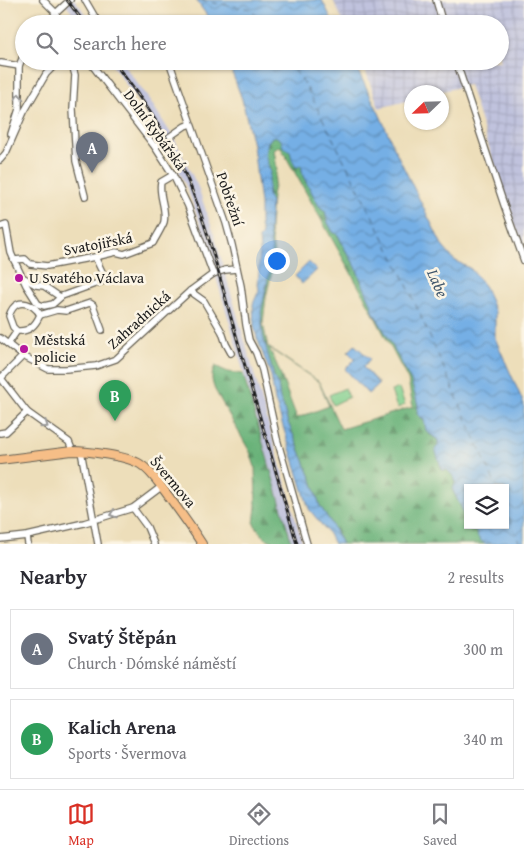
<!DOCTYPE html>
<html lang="en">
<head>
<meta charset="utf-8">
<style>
	:root { --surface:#fff; --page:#f7f7f7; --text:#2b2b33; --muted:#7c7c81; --line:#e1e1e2; --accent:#d93025 }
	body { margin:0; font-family:"Gentium Book Plus",serif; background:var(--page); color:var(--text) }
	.controls { position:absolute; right:15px; bottom:15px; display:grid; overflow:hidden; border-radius:0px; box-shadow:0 1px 4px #0004 }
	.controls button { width:45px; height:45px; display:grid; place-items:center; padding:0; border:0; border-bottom:1px solid var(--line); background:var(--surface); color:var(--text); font:25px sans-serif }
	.compass { position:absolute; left:404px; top:85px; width:45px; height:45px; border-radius:50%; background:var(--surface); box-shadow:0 1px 4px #0004; rotate:247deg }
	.you { position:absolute; left:276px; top:260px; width:18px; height:18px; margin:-12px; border:4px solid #fff; border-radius:50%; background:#1a73e8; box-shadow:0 0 0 8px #1a73e833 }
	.badge { display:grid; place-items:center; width:32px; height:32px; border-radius:50%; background:var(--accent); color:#fff; font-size:16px; font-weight:700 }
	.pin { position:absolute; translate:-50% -41px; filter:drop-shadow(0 1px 2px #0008) }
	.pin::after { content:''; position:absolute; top:26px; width:18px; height:15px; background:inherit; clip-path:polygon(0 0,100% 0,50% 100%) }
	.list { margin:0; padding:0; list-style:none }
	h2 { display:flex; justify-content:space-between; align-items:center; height:65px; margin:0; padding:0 20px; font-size:21px }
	h2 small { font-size:16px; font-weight:400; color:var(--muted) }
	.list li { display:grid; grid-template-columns:32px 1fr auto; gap:15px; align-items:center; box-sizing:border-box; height:80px; margin:0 10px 10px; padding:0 10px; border:1px solid var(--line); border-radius:0px }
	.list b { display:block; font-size:19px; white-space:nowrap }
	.list p { margin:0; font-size:16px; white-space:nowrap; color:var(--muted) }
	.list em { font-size:16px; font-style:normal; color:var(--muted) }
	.icon { flex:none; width:28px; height:28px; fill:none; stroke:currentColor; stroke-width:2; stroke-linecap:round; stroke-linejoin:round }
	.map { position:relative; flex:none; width:524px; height:544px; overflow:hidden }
	.search { position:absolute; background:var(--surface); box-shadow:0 1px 4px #0004; left:15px; right:15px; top:15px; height:55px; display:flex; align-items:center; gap:12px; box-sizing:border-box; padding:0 18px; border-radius:28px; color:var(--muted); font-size:19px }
	.sheet { height:245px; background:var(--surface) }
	nav { display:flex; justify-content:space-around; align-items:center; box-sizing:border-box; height:70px; border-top:1px solid var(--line); background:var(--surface); font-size:14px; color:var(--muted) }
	nav a { display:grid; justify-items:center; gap:2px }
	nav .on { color:var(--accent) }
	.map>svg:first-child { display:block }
	.industrial { fill:url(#industrial-grid) }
	.railway { fill:#c0c2dd }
	.forest { fill:url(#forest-firs); stroke:#42674a; fill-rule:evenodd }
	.garden { fill:#82cf8e; stroke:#4f7655 }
	.water { fill:url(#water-waves); stroke:#486680 }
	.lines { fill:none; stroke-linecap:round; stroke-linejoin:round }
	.ferry { stroke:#40576c; stroke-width:1; stroke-dasharray:6 5; stroke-linecap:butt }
	.minor-casing { stroke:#656053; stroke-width:8 }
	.major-casing { stroke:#656053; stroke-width:10 }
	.minor { stroke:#fff; stroke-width:5.5 }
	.major { stroke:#f6be87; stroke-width:8 }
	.rail-casing { stroke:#1c1c1c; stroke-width:3 }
	.rail { stroke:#fcf5e5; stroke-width:1; stroke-dasharray:4; stroke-linecap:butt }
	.oneway { stroke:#999 }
	.poi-dot { fill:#b5179e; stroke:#fcf5e5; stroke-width:2 }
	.labels { text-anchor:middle; stroke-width:5; stroke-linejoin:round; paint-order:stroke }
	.street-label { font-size:15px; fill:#1c1c1c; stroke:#fcf5e5 }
	.poi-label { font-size:15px; fill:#1c1c1c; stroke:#fcf5e5; text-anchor:start }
	.water-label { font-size:16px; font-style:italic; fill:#40576c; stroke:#fcf5e5 }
</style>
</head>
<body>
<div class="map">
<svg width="524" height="544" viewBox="0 0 524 544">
	<defs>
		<pattern id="industrial-grid" width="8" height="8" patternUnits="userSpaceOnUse" patternTransform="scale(1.25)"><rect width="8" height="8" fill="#c0c2dd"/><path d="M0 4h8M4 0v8" fill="none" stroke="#a4a6bd"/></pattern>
		<pattern id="forest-firs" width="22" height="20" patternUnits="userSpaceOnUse" patternTransform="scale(1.25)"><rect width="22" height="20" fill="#69b279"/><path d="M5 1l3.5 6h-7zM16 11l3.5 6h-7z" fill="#569062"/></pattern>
		<pattern id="water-waves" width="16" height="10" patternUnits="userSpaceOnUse" patternTransform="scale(1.25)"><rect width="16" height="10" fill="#75afe5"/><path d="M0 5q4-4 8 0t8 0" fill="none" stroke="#5f8eb9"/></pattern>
	</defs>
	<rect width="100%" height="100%" fill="#fcf5e5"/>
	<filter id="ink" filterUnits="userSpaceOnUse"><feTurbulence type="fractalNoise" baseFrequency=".02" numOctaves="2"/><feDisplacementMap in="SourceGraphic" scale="10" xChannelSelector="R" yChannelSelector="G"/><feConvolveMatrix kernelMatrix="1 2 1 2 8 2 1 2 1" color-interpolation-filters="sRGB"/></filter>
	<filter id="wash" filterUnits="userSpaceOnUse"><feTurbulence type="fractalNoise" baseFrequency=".0096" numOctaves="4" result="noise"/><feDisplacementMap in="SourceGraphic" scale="20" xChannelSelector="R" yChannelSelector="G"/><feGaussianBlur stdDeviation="1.12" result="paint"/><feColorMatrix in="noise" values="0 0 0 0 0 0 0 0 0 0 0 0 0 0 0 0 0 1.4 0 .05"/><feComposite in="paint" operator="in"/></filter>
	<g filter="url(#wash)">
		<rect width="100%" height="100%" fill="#eddeba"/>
		<polygon class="industrial" points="333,0 524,0 524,247 512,219 469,85 438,92 412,92 411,100 379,108 362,61 500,61 500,24 344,24"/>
		<g class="railway">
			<polygon points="62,0 75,0 93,24 81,24"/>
			<polygon points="109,61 121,61 151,102 175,140 198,187 215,237 303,544 292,544 230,324 200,224 188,191 174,161 161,136 143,108"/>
		</g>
		<g class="forest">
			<path d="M275 136 281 140 301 165 303 176 319 206 325 211 328 223 333 232 338 235 346 251 356 267 360 278 371 303 373 311 389 339 411 381 418 405 417 414 424 420 429 434 438 440V446L436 449 442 470H447C453 475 459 482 452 489L462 509 464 517 468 518V525H470V527C477 529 475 532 478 537 480 539 483 542 485 544H342L330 521 320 506 312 480 287 420 283 405 280 399 278 385 274 377 263 336 261 312 269 273 272 266 269 232 271 203 268 196 265 154 268 142 272 137ZM280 146 365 298 408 380 413 407 341 429 319 382 268 347 263 323 266 297 275 259 270 230 272 196 277 169 274 150ZM269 348 319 382 329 406 297 418 277 365Z"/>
			<path d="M215 366 228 372 243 374 292 544H278L265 538 254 524 256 506 255 467 250 452 215 390C211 380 211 375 215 366Z"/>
		</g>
		<g class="garden">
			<polygon points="345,388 349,397 333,405 329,395"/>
			<polygon points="399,388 405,405 397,408 391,391"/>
		</g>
		<g class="water">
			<polygon points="196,0 322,0 334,24 213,24"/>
			<path d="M216 61H353L379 113 398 156 443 247 454 260 471 269 485 287 495 312V338L524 404V544H485C484 543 481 541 480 540 475 535 478 529 470 527V525H505V488H468V518H464L462 509 452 489C459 482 453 475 447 470H442L435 449 438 446V440L426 431 424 420 417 414 418 405 411 381 389 339 373 311 371 303 360 278 356 267 346 251 338 235 333 232 328 223 325 211 319 206 303 176 301 165 298 167H296L293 161 292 160 290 151 283 147 281 140 275 136 272 137 268 142 265 154 270 172 268 187V196L271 203 269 232 273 260 269 273 261 312 263 336 274 377 278 385 280 399 283 405 287 420 312 480 320 506 330 521 342 544H334L329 534 309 509 275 401 271 376 257 338 254 326 253 304 259 290 258 284 260 250 259 238 262 235 260 225V204L253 145 242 99 230 67 228 66 219 69Z"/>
			<polygon points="309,262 317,270 302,284 295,276"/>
			<polygon points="355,345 370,359 363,367 379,384 368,394 345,369 355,359 348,352"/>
		</g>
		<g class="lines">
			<g class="ferry">
				<polyline points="202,0 202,1 251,9 262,24"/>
				<polyline points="288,61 306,86 403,276 497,488"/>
				<polyline points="505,508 520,544"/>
			</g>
		</g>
	</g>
	<g filter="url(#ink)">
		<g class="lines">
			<defs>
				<g id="minor">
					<polyline points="43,0 56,13"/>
					<polyline points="85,0 99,24"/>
					<polyline points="436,0 443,24"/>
					<polyline points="47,24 56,13 70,0"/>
					<polyline points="66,61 73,68 75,75 73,109 76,161 85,196"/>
					<polyline points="89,61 155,147 173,175 188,206 213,274"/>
					<polyline points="169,61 226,223 232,245 241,286 246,325 249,340 256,353 262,370 277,439 307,544"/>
					<polyline points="456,61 504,205 524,261"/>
					<polyline points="1,63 19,66"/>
					<polyline points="11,134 19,109 19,66 24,54"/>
					<polyline points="155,147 185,126 191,124"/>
					<polyline points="0,160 6,153 24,112 46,74 59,61"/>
					<polyline points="0,227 6,225 11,253 14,260 26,285 38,304 44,306 53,304 62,296 106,280 95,257"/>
					<path d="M14 260 25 259 30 264 47 266 95 257 116 252 124 254 153 243C156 237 162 228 164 222 167 209 158 195 161 182L173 175"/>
					<polyline points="24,278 36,285 44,286 60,297"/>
					<polyline points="190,291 204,301 222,332 226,344 231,353"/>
					<polyline points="40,315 57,310 66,311 90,303 93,305 102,330"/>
					<polyline points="0,338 23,356 48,369 66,369 96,366 116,359 190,291 213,274 225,270 237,269"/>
					<path d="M8 344 17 331C29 332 35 326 40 315 38 310 36 309 32 306 20 300 13 304 9 316L13 327 17 331"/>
					<polyline points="0,377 27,412 69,442 71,447 72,451"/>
					<polyline points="1,378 23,356"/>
					<polyline points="0,433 6,432 27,412"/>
					<polyline points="81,451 98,544"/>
					<polyline points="133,508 147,527 154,544"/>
					<polyline points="27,536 28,544"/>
					<polyline points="0,539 27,536 84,523 133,508 161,487"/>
				</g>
				<path id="major" d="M0 460 72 451C88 451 127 456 140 464 150 470 157 481 164 490 177 508 190 525 202 544"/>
			</defs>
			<use href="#minor" class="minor-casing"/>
			<use href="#major" class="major-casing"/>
			<use href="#minor" class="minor"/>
			<use href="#major" class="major"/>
			<defs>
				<g id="rail">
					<polyline points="67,0 85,24"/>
					<path d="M113 61C137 93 160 124 178 159 203 209 216 264 231 318 253 393 275 469 297 544"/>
				</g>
			</defs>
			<use href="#rail" class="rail-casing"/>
			<use href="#rail" class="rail"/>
		</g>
		<defs><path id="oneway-chevron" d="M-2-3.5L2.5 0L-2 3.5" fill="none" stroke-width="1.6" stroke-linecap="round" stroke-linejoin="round" transform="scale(1.25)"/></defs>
		<g class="oneway">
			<use href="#oneway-chevron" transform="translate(19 97) rotate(-90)"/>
			<use href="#oneway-chevron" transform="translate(45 425) rotate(35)"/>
			<use href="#oneway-chevron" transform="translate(113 514) rotate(162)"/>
		</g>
	</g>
	<g class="poi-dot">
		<circle cx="19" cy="278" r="5"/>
		<circle cx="24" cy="349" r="5"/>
	</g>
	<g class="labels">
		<g class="street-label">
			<text transform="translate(155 130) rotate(54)" y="5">Dolní Rybářská</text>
			<text transform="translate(230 199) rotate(71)" y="5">Pobřežní</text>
			<text transform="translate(98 244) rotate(-11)" y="5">Svatojiřská</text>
			<text transform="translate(139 320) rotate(-42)" y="5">Zahradnická</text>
			<text transform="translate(173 482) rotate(50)" y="5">Švermova</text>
		</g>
		<g class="poi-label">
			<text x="29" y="283">U Svatého Václava</text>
			<text x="34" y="345">Městská<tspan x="34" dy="17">policie</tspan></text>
		</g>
		<g class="water-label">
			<text transform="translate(438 283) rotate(66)" y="6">Labe</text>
		</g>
	</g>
</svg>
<div class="controls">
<button><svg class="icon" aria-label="layers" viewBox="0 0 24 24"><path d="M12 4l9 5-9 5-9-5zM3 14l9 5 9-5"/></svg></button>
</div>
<svg class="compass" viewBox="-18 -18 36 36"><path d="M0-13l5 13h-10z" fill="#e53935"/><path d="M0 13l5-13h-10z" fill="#7c7c81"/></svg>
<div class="you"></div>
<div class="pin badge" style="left:92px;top:173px;background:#6b7280">A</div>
<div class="pin badge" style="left:115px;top:421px;background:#2e9e5b">B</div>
<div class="search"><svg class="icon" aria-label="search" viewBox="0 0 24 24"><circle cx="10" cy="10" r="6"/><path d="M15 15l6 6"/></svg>Search here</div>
</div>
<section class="sheet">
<h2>Nearby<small>2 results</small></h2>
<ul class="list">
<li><span class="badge" style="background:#6b7280">A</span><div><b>Svatý Štěpán</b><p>Church · Dómské náměstí</p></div><em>300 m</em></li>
<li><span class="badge" style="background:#2e9e5b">B</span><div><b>Kalich Arena</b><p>Sports · Švermova</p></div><em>340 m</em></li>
</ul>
</section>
<nav>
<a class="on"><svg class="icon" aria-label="map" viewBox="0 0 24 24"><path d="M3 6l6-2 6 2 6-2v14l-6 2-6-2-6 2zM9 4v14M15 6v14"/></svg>Map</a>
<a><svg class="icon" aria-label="directions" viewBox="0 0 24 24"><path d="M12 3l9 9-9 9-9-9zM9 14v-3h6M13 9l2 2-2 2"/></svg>Directions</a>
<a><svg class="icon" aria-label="saved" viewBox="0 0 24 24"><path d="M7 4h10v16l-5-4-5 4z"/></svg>Saved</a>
</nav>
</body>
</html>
